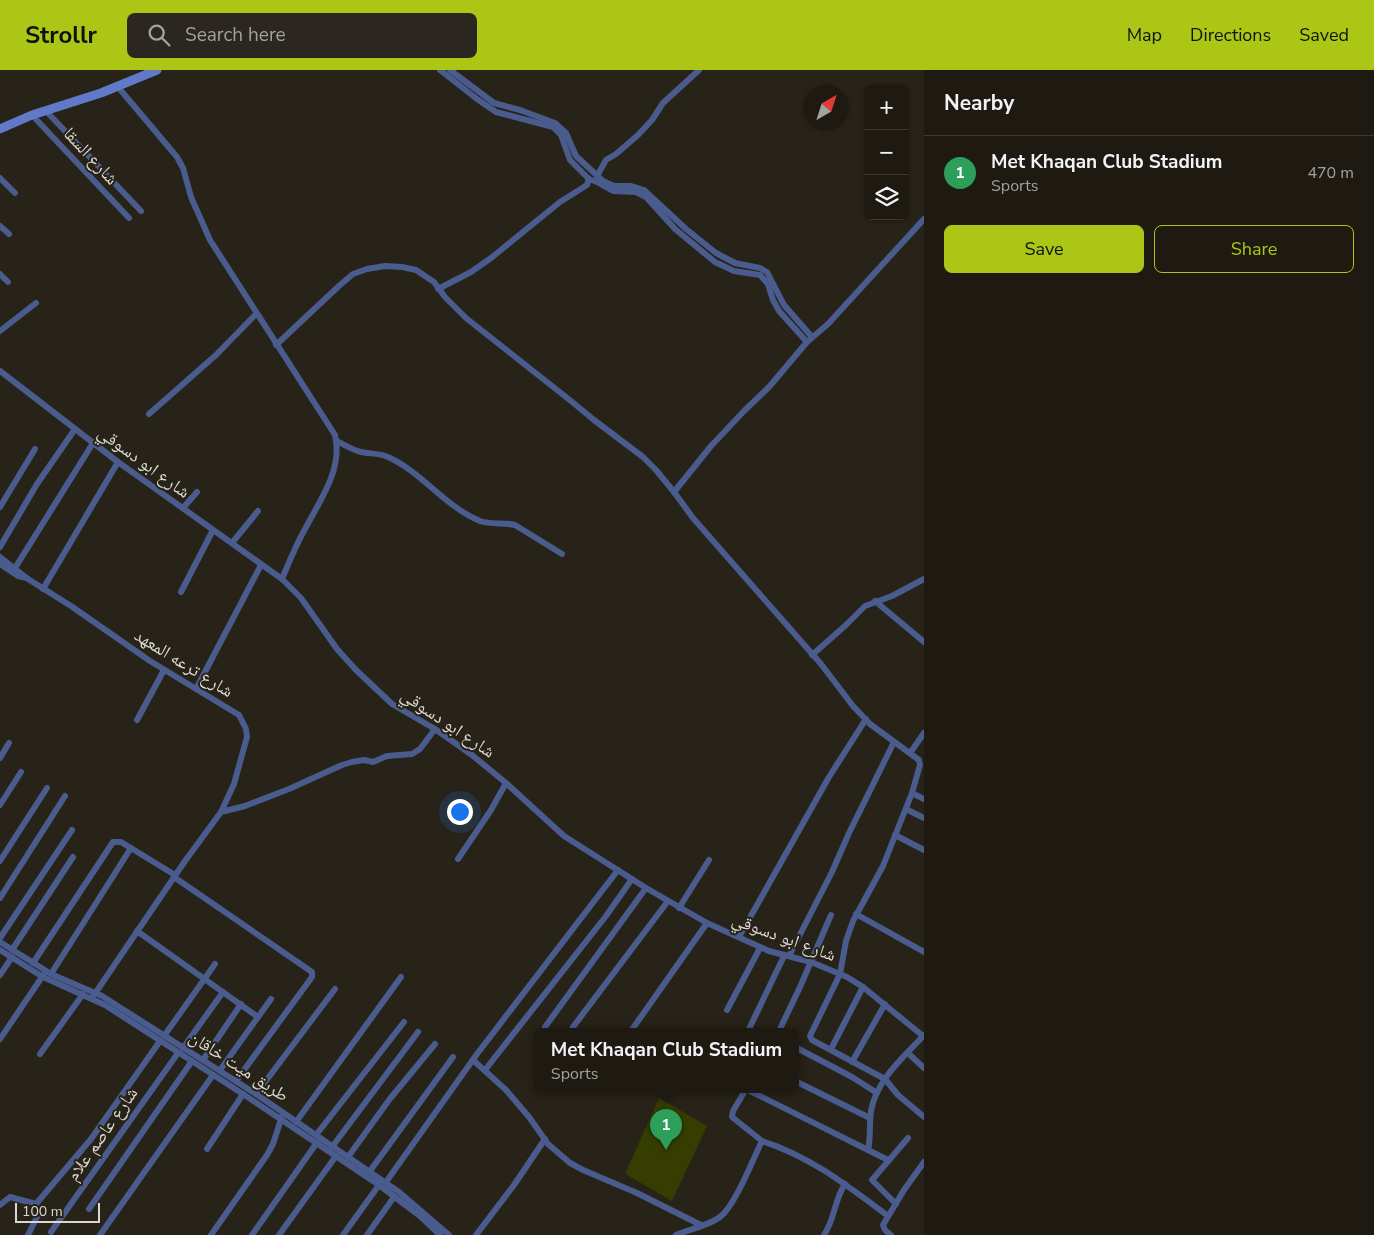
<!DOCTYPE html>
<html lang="en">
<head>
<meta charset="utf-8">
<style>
	:root { --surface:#1e1a12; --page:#2b2720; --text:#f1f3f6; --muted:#a1a19f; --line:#3c3832; --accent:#abc614 }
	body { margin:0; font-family:"Nunito Sans","Noto Naskh Arabic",sans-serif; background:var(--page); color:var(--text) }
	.controls { position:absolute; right:15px; top:15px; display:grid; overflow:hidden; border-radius:8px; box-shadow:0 1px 4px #0004 }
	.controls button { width:45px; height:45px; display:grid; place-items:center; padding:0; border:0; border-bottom:1px solid var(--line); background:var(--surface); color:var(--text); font:25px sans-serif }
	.compass { position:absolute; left:804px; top:15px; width:45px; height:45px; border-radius:50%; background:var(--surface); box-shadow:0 1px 4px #0004; rotate:39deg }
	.scale { position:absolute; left:15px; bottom:12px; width:85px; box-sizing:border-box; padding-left:5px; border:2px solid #dbd8d1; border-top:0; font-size:14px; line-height:18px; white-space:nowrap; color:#dbd8d1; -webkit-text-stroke:4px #282318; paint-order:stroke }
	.you { position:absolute; left:459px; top:741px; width:18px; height:18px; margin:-12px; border:4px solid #fff; border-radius:50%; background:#1a73e8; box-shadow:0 0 0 8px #1a73e833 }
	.badge { display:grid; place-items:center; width:32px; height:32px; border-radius:50%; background:var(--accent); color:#fff; font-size:16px; font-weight:700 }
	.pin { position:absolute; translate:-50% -41px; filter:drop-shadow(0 1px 2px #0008) }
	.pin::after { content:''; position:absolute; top:26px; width:18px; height:15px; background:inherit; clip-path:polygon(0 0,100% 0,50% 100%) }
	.popup { position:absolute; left:534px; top:958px; width:265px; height:65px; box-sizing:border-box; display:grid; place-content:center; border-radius:8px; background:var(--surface); filter:drop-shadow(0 1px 4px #0005); font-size:16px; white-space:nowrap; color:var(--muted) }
	.popup b { font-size:19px; color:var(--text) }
	.popup::after { content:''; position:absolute; left:50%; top:100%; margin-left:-10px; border:10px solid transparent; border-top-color:var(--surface) }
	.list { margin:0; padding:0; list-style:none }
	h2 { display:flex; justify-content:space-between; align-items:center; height:65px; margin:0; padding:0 20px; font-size:21px }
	h2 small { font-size:16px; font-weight:400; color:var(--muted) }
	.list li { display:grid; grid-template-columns:32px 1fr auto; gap:15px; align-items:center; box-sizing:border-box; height:75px; padding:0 20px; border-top:1px solid var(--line) }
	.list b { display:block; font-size:19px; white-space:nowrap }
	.list p { margin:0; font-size:16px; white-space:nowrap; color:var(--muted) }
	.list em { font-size:16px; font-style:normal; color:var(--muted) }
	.actions { display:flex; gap:10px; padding:15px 20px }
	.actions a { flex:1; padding:11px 0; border:1px solid var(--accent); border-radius:8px; text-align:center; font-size:18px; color:var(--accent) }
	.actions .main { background:var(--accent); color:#111 }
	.icon { flex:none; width:28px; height:28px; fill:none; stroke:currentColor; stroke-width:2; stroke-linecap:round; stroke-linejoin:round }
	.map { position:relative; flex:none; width:924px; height:1165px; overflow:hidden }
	header { display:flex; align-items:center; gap:30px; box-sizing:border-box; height:70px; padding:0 25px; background:var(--accent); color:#111 }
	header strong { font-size:24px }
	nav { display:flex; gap:28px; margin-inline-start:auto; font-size:18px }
	.search { width:350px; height:45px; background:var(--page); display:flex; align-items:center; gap:12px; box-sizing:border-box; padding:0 18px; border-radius:8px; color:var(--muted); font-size:19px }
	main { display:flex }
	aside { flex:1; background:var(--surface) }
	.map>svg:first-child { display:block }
	.green { fill:#353d00 }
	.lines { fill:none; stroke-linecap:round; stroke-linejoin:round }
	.minor { stroke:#4a5b8d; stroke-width:6 }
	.secondary { stroke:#6079c9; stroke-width:9 }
	.labels { text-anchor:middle; stroke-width:4; stroke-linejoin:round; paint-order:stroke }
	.street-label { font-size:18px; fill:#dbd8d1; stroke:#282318 }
</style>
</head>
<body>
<header>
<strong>Strollr</strong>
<div class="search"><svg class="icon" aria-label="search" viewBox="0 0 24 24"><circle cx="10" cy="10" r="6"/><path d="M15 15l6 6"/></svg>Search here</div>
<nav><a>Map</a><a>Directions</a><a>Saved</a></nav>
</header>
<main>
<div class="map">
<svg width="924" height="1165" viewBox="0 0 924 1165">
	<rect width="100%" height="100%" fill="#282318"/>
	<polygon class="green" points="659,1028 707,1056 672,1131 625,1104"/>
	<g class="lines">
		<g class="minor">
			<polyline points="440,0 477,29 496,42 553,57 561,65 570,90 589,109 597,112 613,121 636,122 646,127 675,159 715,192 734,201 760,205 768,214 773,230 779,241 807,272"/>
			<polyline points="450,0 494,33 520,40 555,53 566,63 576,86 603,111 614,116 631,116 644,120 686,159 716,183 735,193 760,198 767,202 784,235 812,267"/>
			<path d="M118 17 177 87 183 98 191 127 210 170 335 365C343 400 320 430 305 459 296 475 289 492 282 509"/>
			<polyline points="46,41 141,141"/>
			<polyline points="32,45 129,148"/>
			<polyline points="597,106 606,90 616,84 638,65 652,50 663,33 699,0"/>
			<polyline points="0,108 15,123"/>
			<polyline points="924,149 828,254 807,272 769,317 745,340 711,376 674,422 693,448 821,594 853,636 870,654 919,690 920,695 912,723 883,796 853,851 846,871 840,904 810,966 812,970 885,1009 898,1025 924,1047"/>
			<polyline points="0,156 9,164"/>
			<polyline points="0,204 8,212"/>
			<polyline points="438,219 471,202 491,188 560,132 587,115 589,109"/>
			<polyline points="0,261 36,233"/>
			<polyline points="276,275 340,215 353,204 367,199 385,196 402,197 416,200 434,212 445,227 466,248 571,331 594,350 643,387 656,400 674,422"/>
			<polyline points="0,301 118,392 282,509 301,528 337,579 356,600 392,634 435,659 472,685 506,713 564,766 646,818 707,853 769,881 811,892 847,907 863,917 923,966"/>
			<polyline points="149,344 216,285 256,244"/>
			<path d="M337 371C344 375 353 380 361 382 371 384 379 383 388 387 422 402 445 437 480 451 491 455 504 452 515 455L562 484"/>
			<polyline points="0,437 35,379"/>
			<polyline points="183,438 197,422"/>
			<polyline points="232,473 258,441"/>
			<polyline points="0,477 37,414 75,359"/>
			<polyline points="0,487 28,509 71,536 150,591 239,645 246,659 247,667 234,714 221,742"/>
			<polyline points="0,494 18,506 27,508"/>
			<polyline points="15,498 93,373"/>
			<polyline points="43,519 118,392"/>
			<polyline points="181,522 213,460"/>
			<polyline points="875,531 924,572"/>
			<polyline points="812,585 846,555 865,536 892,526 924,509"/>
			<polyline points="196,619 261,495"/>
			<polyline points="137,650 164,600"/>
			<polyline points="910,683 924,663"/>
			<polyline points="0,688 9,673"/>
			<polyline points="912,723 924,729"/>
			<polyline points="0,735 21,702"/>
			<polyline points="906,739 924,748"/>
			<polyline points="895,765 924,780"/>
			<polyline points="458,789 491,740 506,713"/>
			<polyline points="0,791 47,718"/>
			<polyline points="174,807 312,902 312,907 236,1011"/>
			<polyline points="0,828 65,726"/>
			<polyline points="679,838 709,790"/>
			<polyline points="856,844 924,882"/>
			<polyline points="137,861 258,947"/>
			<polyline points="739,867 829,707 866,649"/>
			<polyline points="0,868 72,760"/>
			<polyline points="0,872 51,904 102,926 256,1024 399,1122 449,1165"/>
			<polyline points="0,880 43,907 105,935 243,1024 379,1115 420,1146 440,1165"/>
			<polyline points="12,880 73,787"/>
			<polyline points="789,886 832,802 849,763 894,672"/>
			<polyline points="33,893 113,772 121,772 175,805"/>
			<polyline points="51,904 131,778"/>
			<polyline points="0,905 12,887"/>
			<polyline points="94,925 185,791 221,742 245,736 289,719 342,695 352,692 364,690 373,692 387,686 412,684 420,679 435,659"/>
			<polyline points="727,940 760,878"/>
			<polyline points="545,957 646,818"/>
			<polyline points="573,957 668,831"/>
			<polyline points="749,959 784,886"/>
			<polyline points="631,961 707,853"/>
			<polyline points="779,961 800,917 831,845"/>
			<polyline points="164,966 215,894"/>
			<polyline points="0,969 44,904"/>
			<polyline points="795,977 852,1007 877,1023"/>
			<polyline points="183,978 223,922"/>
			<polyline points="831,979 863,917"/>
			<polyline points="908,983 924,998"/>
			<polyline points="40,984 83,924"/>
			<polyline points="203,990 241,934"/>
			<polyline points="473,990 506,1020 529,1047 548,1074 570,1093 583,1100 637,1123 701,1155"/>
			<polyline points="852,992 885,934"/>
			<polyline points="220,1000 271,929"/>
			<polyline points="485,1000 606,846 632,809"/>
			<polyline points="795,1011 870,1048"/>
			<polyline points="746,1019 868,1080"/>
			<polyline points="746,1019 733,1041 732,1047 762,1071"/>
			<polyline points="256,1024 335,919"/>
			<polyline points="296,1052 401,907"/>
			<polyline points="316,1065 404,952"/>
			<polyline points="332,1077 418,962"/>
			<polyline points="207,1079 243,1024"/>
			<polyline points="348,1087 389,1030 435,974"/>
			<path d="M888 1090 868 1080C871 1067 869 1054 871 1041 876 1010 904 987 924 965"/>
			<polyline points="370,1101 453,987"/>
			<polyline points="386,1112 477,984 618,800"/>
			<polyline points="896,1134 872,1110 908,1068"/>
			<polyline points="0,1135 10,1127 36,1134"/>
			<polyline points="89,1139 192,991"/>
			<polyline points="51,1162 178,983"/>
			<polyline points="28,1165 39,1143 36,1134 91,1069 160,971"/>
			<polyline points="100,1165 213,1005"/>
			<polyline points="211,1165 267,1085 273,1074 282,1046"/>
			<polyline points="252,1165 318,1071"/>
			<polyline points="279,1165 336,1086"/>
			<polyline points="343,1165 379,1115"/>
			<polyline points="367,1165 394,1127"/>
			<polyline points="476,1165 514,1115 545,1069"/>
			<path d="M676 1165C690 1159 708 1156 720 1147 735 1136 753 1089 762 1071 810 1086 849 1117 888 1146"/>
			<path d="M824 1165C835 1149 834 1130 845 1114"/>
			<polyline points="891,1165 885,1160 883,1155 904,1120 924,1092"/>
		</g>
		<polyline class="secondary" points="0,59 32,45 101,23 157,0"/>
	</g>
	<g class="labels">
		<g class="street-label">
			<text transform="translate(91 86) rotate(47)" y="6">شارع السقا</text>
			<text transform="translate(144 392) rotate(36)" y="6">شارع ابو دسوقي</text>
			<text transform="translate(184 593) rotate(32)" y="6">شارع ترعه المعهد</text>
			<text transform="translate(448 653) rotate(34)" y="6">شارع ابو دسوقي</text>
			<text transform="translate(784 867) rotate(20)" y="6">شارع ابو دسوقي</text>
			<text transform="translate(239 996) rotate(33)" y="6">طريق ميت خاقان</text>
			<text transform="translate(102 1064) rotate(-55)" y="6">شارع عاصم علام</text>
		</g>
	</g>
</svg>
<div class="controls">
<button>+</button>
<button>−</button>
<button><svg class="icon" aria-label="layers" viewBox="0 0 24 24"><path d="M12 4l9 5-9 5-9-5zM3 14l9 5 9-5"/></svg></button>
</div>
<svg class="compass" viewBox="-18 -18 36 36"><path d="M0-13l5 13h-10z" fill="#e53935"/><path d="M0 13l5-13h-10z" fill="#a1a19f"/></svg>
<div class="scale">100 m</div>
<div class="you"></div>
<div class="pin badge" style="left:666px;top:1080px;background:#2e9e5b">1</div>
<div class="popup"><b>Met Khaqan Club Stadium</b>Sports</div>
</div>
<aside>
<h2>Nearby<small></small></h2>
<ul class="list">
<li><span class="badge" style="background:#2e9e5b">1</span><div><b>Met Khaqan Club Stadium</b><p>Sports</p></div><em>470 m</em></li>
</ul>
<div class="actions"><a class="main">Save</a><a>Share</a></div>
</aside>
</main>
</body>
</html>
